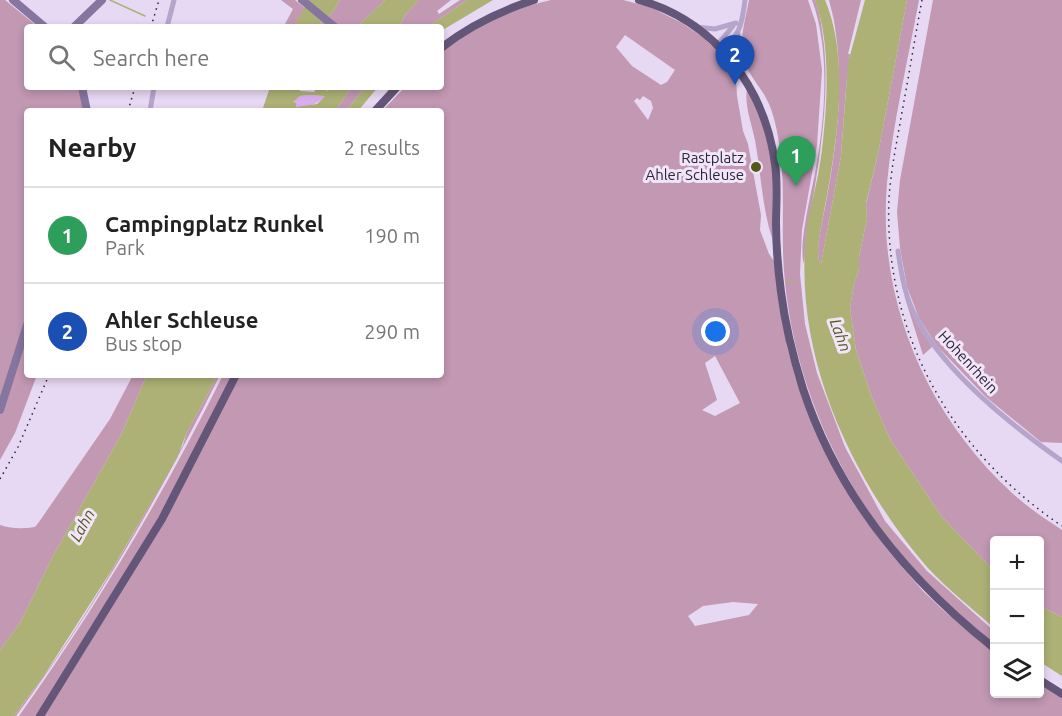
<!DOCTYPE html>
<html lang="en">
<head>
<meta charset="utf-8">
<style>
	:root { --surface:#fff; --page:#f2f2f2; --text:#222; --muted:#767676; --line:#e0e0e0; --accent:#0f766e }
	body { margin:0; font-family:Ubuntu,sans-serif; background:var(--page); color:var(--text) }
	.controls { position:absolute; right:18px; bottom:18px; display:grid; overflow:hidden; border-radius:6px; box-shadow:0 3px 9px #0003 }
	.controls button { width:54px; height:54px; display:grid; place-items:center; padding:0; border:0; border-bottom:2px solid var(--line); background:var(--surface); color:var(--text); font:30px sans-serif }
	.you { position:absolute; left:716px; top:332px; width:21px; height:21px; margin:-15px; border:4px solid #fff; border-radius:50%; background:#1a73e8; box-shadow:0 0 0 9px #1a73e833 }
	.badge { display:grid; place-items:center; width:39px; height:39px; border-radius:50%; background:var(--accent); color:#fff; font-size:20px; font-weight:700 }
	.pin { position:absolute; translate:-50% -50px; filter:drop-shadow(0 2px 3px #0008) }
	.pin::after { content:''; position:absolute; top:32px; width:21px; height:18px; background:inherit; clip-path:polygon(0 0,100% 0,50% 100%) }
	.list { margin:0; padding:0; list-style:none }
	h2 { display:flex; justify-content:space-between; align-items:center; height:78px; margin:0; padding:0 24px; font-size:26px }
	h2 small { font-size:20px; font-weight:400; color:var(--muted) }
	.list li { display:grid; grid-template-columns:39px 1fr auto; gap:18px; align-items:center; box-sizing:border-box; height:96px; padding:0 24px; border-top:2px solid var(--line) }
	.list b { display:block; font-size:22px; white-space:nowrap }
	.list p { margin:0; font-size:20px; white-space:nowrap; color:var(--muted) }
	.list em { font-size:20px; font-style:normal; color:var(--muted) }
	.icon { flex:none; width:33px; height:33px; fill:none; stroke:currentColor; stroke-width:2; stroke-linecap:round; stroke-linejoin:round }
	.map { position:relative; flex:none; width:1062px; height:716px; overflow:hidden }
	.search { position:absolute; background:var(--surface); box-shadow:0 3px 9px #0003; left:24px; top:24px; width:420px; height:66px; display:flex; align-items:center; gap:15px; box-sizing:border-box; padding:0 21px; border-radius:6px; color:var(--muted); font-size:22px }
	.panel { position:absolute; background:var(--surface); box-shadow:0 3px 9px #0003; left:24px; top:108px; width:420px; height:270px; border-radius:6px }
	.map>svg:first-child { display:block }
	.green { fill:#c298b3; fill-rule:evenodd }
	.sand { fill:#dbadf0 }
	.water { fill:#adb176; fill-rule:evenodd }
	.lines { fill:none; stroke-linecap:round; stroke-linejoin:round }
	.stream { stroke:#adb176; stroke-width:1.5 }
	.street { stroke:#b7a4cb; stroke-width:5 }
	.secondary { stroke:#86759f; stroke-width:8 }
	.primary { stroke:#635679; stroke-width:8 }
	.rail { stroke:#2c2636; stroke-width:1.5; stroke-dasharray:1.5 4.5; stroke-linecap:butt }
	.poi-dot { fill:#535a19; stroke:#f1e5fa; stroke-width:2 }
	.labels { text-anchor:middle; stroke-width:6; stroke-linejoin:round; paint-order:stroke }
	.poi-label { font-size:15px; fill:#2c2636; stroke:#f1e5fa; text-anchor:end }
	.street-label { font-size:15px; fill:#2c2636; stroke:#f1e5fa }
	.water-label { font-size:16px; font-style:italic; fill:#535a19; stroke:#f1e5fa }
</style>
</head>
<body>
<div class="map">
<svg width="1062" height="716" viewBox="0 0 1062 716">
	<rect width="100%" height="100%" fill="#e7d8f3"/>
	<g class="green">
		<polygon points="0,0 5,0 38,27 27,27 27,87 80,87 83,110 27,111 27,375 37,375 15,433 0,460"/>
		<polygon points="281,0 295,0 305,8 293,27 284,26 293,9"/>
		<polygon points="340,0 385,0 357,27 317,27 333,12"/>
		<polygon points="419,0 451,0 437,11 439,14 460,0 467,0 428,27 399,27 405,15"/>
		<path d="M551 0H623L650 7 682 23 701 36 721 54 733 68 736 75 737 96 743 131 748 144 761 215 760 230 769 254 774 261 787 347 795 376 855 505 885 547 923 591 943 610 994 653V694H1040V684L1062 698V716H43L121 592 239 375H441V111H382L405 87H441V52C473 26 511 9 551 0ZM625 35 675 70 667 82 661 85 632 66 616 47ZM643 96 651 101 653 108 648 120 634 101 637 98 640 100ZM715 356 740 403 715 416 702 410 717 400 705 363ZM733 602 758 604 749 615 695 626 688 616 703 606Z"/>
		<path d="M749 0H808L816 24 822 70 817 145 802 230 800 274 805 324 817 373 845 447 885 521 927 571 994 631V644C962 617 928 590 902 557 837 477 795 383 785 282 780 238 786 194 780 150 778 134 774 112 766 98 759 85 744 69 742 54 740 36 746 17 749 0Z"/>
		<path d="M812 0H815C821 15 822 30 824 45 831 120 812 190 804 264 798 247 811 194 815 173 825 120 831 51 812 0Z"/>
		<path d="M829 0H861L848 54H850L846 88 841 156 821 264C813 257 824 215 826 202 837 145 844 85 835 27 834 18 831 9 829 0Z"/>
		<path d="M907 0H919C908 60 893 122 887 183 877 300 926 413 1011 492 1027 507 1044 518 1062 530V617L1040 606V540H994V571L942 517 891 441 872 398 856 350 850 308 854 284 859 270V257L867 219 866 204 878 154Z"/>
		<polygon points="933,0 1062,0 1062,443 1041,442 986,397 937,346 919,318 907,287 900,248 897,212 900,180"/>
		<polygon points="352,87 365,87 346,111 335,111"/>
		<path d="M747 89 765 129 773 166 772 238C762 207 761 173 755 140 752 125 744 105 747 89Z"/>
		<polygon points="904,295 917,324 932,347 923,355"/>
		<path d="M133 375H147L121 435 53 556 20 623 0 650V525C12 529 23 529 35 527L39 522 110 419Z"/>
		<path d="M218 375H220C161 493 95 609 16 716H14C79 633 132 537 183 445L187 432Z"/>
		<path d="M223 375H233L156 525 37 716H19C96 608 164 494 223 375Z"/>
	</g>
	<path class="sand" d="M309 95 325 96C316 105 309 107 296 107L292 102 300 96Z"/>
	<g class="water">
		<polygon points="309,0 340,0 333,12 317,27 293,27"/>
		<polygon points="385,0 419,0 405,15 399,27 357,27"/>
		<polygon points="467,0 493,0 441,31 441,27 428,27"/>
		<path d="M815 0H825C851 61 836 148 824 211 822 223 814 257 821 264L841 156 848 63 865 0H907L878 154 866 203 867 219 859 257V270L854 284 850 308 856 350 872 398 891 441 942 517 994 571V628C972 608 947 589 927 567 847 474 789 344 808 221 812 200 818 179 821 158 827 110 832 46 815 0Z"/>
		<path d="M270 87H299L300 91 314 92 317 87H329L326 92 332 87H352L335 111H262ZM309 95 325 96 317 104 296 107V103L293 102 300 96Z"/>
		<polygon points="365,87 378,87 358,111 346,111"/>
		<polygon points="147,375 218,375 187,432 177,458 113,568 43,677 14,716 0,716 0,650 20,623 53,556 121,435"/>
		<polygon points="1040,606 1062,617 1062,676 1040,662"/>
	</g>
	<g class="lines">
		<g class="stream">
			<polyline points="110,0 145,16"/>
			<polyline points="786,282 794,281"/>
			<polyline points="884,531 888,528"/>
		</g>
		<g class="street">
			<polyline points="167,27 174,0"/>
			<polyline points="696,27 715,29 736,23"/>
			<path d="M718 44C740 45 743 17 745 0"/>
			<polyline points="718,44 733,26"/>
			<polyline points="735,65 738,34"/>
			<polyline points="150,111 154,87"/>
			<path d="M898 251C901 271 904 291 912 309 938 367 1011 425 1062 461"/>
		</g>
		<g class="secondary">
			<polyline points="13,0 45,27"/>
			<polyline points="302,0 335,27"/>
			<polyline points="74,27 102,0"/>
			<polyline points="82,87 87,111"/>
			<polyline points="0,410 27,325"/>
		</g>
		<g class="primary">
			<path d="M639 0C715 21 765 88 775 164 778 184 776 204 776 223 776 246 778 269 781 292 785 324 793 357 803 389 838 495 908 580 994 648"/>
			<path d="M441 48C469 26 500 11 534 0"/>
			<polyline points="375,111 397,87"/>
			<polyline points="1040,680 1062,694"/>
			<polyline points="40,716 162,519 236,375"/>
		</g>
		<g class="rail">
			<path d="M922 0C915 37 909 75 902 112 897 141 891 169 889 198 883 333 952 452 1062 526"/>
			<polyline points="151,27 159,0"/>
			<polyline points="128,111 135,87"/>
			<polyline points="0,479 18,447 49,375"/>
		</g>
	</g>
	<circle class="poi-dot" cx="756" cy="167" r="6"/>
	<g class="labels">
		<g class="poi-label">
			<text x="744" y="163">Rastplatz<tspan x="744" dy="17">Ahler Schleuse</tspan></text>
		</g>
		<g class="street-label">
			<text transform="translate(968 362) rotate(47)" y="5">Hohenrhein</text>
		</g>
		<g class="water-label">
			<text transform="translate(841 335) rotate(70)" y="6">Lahn</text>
			<text transform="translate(82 525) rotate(-61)" y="6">Lahn</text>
		</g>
	</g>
</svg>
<div class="controls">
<button>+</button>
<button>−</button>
<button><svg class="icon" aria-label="layers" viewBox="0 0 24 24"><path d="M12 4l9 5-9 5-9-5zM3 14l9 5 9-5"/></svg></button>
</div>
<div class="you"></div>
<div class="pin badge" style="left:796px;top:186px;background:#2e9e5b">1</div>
<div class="pin badge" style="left:735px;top:85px;background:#1a4fb4">2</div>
<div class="search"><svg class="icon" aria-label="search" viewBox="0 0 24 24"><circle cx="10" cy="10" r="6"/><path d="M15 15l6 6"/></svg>Search here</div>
<section class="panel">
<h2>Nearby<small>2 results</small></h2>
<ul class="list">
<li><span class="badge" style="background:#2e9e5b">1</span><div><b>Campingplatz Runkel</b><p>Park</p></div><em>190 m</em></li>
<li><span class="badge" style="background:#1a4fb4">2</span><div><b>Ahler Schleuse</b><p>Bus stop</p></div><em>290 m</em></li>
</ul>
</section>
</div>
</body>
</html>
